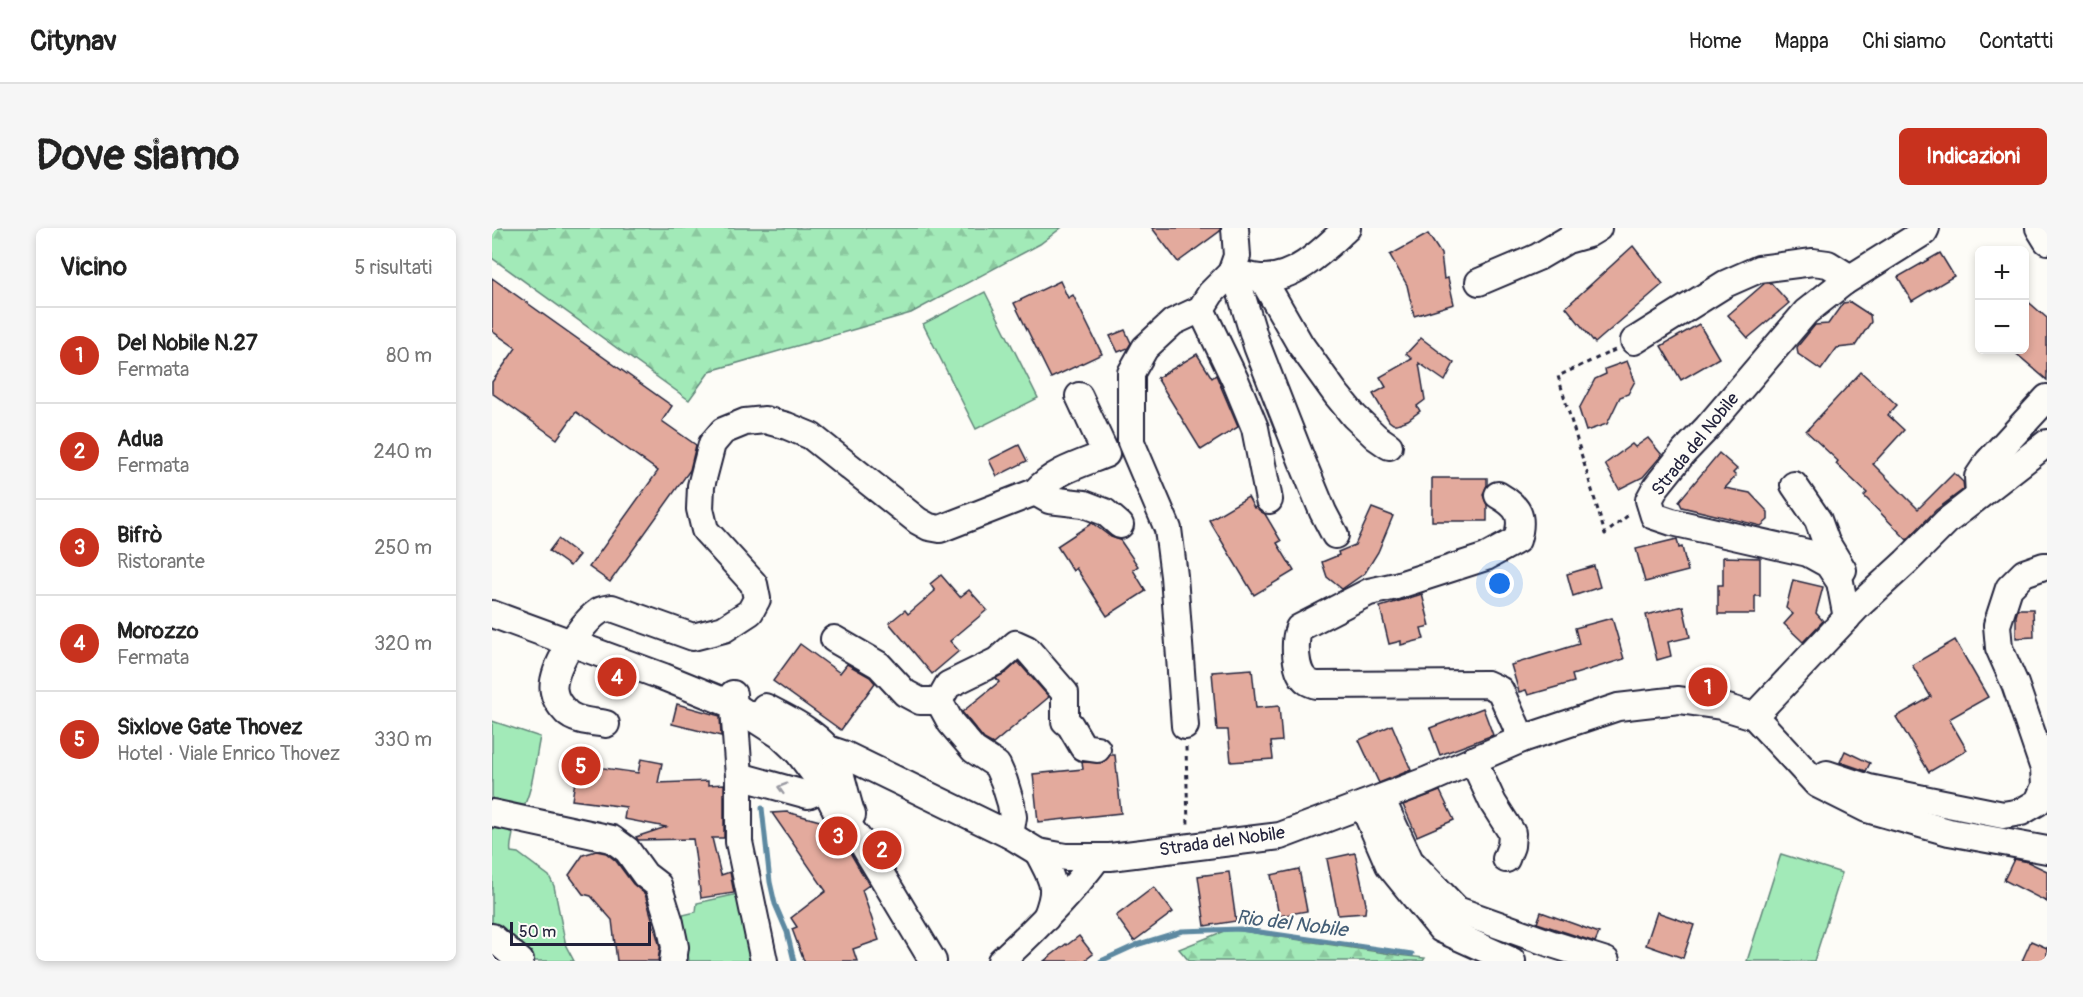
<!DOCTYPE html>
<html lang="it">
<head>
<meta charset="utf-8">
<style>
	:root { --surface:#fff; --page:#f6f6f6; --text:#222; --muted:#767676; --line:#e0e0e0; --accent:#c8321e }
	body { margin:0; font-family:Pangolin,sans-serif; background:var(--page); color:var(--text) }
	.controls { position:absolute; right:18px; top:18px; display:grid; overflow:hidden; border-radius:9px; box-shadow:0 3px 9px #0003 }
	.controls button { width:54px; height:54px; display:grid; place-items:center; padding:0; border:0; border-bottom:2px solid var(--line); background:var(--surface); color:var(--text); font:30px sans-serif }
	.scale { position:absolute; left:18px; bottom:15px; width:141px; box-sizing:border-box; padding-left:6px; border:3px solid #22223b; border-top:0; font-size:16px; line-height:21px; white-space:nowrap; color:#22223b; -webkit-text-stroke:4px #fdfcf7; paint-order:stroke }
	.you { position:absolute; left:1008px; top:356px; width:21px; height:21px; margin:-15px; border:4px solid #fff; border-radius:50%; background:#1a73e8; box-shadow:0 0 0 9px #1a73e833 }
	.badge { display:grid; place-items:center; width:39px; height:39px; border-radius:50%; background:var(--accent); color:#fff; font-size:20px; font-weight:700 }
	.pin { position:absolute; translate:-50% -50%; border:3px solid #fff; box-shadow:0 2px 6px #0006 }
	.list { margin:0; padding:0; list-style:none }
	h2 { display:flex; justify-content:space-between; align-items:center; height:78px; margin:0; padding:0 24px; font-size:26px }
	h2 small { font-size:20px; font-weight:400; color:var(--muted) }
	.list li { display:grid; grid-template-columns:39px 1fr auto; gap:18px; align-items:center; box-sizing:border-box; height:96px; padding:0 24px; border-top:2px solid var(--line) }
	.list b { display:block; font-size:22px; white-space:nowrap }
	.list p { margin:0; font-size:20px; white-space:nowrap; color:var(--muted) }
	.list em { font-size:20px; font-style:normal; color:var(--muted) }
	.map { position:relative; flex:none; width:1555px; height:733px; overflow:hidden; border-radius:9px }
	header { display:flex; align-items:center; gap:36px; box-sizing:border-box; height:84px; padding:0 30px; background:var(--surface); border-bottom:2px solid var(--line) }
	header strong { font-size:28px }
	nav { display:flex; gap:33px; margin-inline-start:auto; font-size:21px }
	.intro { display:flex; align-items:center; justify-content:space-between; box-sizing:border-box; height:144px; padding:0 36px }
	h1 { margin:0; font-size:42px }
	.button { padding:15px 27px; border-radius:9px; background:var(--accent); color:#fff; font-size:21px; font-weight:700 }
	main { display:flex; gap:36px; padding:0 36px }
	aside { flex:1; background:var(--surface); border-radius:9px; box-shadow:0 3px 9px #0003 }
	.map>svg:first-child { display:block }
	.green { fill:#a2eab8; stroke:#62867a; stroke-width:1.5 }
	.forest { fill:url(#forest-firs); stroke:#62867a; stroke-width:1.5 }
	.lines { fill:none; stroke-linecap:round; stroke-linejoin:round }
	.stream { stroke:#5d89a1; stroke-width:5 }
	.building { fill:#e3aa9d; stroke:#22223b; stroke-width:1.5 }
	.minor-casing { stroke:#22223b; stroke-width:30 }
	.path { stroke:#22223b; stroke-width:3; stroke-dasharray:4.5 4.5; stroke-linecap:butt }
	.minor { stroke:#fdfcf7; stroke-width:26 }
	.oneway { stroke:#9a9aa2 }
	.labels { text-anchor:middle; stroke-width:4.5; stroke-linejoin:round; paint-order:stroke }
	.street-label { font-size:18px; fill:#22223b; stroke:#fdfcf7 }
	.water-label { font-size:20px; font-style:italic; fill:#445e76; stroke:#fdfcf7 }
</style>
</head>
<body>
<header>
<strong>Citynav</strong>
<nav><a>Home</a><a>Mappa</a><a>Chi siamo</a><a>Contatti</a></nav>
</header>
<div class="intro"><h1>Dove siamo</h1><a class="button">Indicazioni</a></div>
<main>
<aside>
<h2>Vicino<small>5 risultati</small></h2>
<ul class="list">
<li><span class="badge">1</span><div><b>Del Nobile N.27</b><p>Fermata</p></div><em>80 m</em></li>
<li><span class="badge">2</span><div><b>Adua</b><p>Fermata</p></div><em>240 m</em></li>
<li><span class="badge">3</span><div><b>Bifrò</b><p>Ristorante</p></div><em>250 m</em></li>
<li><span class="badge">4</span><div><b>Morozzo</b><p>Fermata</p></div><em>320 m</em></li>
<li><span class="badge">5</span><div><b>Sixlove Gate Thovez</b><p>Hotel · Viale Enrico Thovez</p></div><em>330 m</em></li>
</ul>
</aside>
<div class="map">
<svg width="1555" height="733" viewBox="0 0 1555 733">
	<defs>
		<pattern id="forest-firs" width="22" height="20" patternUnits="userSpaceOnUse" patternTransform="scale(1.5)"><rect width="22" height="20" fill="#a2eab8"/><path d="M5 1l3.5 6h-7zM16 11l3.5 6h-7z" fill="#8bc89f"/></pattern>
	</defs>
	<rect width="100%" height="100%" fill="#fdfcf7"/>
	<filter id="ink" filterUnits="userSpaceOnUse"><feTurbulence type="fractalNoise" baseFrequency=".0167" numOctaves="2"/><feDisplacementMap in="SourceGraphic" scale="12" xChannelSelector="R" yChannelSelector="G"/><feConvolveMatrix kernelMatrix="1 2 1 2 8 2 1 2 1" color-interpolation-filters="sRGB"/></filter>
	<g filter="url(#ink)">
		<g class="green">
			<polygon points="493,64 546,170 484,201 431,96"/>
			<path d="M0 493 48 509C43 531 41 565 29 583L0 578Z"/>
			<path d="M0 594 21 601C22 609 17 616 19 624L26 625 57 648 62 658 74 718 82 733H35L0 702Z"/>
			<polygon points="1289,626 1350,645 1322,733 1255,733"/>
			<polygon points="246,666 263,733 197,733 191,687 204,684 205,675"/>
		</g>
		<g class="forest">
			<polygon points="0,0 569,0 548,16 419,85 218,143 197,172 0,30"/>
			<polygon points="737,701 906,727 933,730 931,733 697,733 687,721"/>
		</g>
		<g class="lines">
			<g class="stream">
				<polyline points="270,580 278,654 283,676 295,704 302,733"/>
				<polyline points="609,733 644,717 690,703 748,701 920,726"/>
			</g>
		</g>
		<g class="building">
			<polygon points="660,0 728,0 728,3 686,34"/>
			<polygon points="936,6 949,26 952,51 956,50 962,76 922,88 915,57 898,27"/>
			<polygon points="1141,18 1171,56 1103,115 1074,79"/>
			<polygon points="1448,25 1462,48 1420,73 1406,49"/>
			<polygon points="0,50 180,178 170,193 204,217 198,242 118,354 97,339 166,243 84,184 65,211 0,165 0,154 24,120 0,103"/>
			<polygon points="568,53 576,70 581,67 610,126 559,150 522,75"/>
			<polygon points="1273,55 1279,55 1297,75 1256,110 1236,87"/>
			<polygon points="1533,71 1555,90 1555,152 1520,122 1533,122"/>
			<polygon points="1358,74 1378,87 1379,94 1363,118 1345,120 1329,142 1306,126 1305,119 1323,97 1336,96 1351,75"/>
			<polygon points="1207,96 1227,130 1189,152 1169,118"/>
			<polygon points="633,102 639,115 636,120 626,124 618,108"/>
			<polygon points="929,110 962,135 953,153 927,135 933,172 925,178 928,183 916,192 905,196 901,196 897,193 881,166 894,159 888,149 920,131 914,126"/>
			<polygon points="705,126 720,150 724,147 746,199 709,222 665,150"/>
			<polygon points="1135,133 1143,153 1136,166 1128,169 1115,196 1094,203 1087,181 1103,151 1114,146 1113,141"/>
			<polygon points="1369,144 1405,177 1396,187 1412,202 1381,236 1426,281 1462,245 1471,254 1472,261 1444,282 1415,312 1372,268 1375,265 1344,236 1346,233 1314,203"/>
			<polygon points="1156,210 1170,227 1151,249 1127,261 1113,236 1140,216 1143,219"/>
			<polygon points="527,217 535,233 505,248 497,232"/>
			<polygon points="1227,225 1245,241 1241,245 1244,248 1233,260 1258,265 1276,284 1276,292 1269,298 1190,279 1187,273"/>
			<polygon points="940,250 995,250 995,257 991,267 995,277 995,293 940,293"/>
			<polygon points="756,269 762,280 764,279 773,286 789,313 785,315 802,343 762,367 717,292"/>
			<polygon points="880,280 901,288 886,324 873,345 850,361 835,349 830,334 847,327 846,324 863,317"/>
			<polygon points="600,295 619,309 628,312 646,338 641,342 654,363 615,388 584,340 581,343 565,318"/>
			<polygon points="66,311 87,327 78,338 57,323"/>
			<polygon points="1185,311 1187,320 1190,319 1196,343 1153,354 1144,321"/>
			<polygon points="1231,329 1268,330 1268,368 1263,368 1263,386 1226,386 1226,357 1231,357"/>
			<polygon points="1102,338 1108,359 1081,368 1075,346"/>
			<polygon points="449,347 468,369 477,362 495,382 458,413 467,423 440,446 397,395 413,382 416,386 443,363 438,356"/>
			<polygon points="1301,352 1331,359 1324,385 1331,393 1311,414 1292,396 1301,386 1294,380"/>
			<polygon points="930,366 938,398 929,400 932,411 909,417 909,413 897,416 888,379"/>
			<polygon points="1191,378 1198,409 1176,414 1179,428 1165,432 1154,387"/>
			<polygon points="1526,381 1541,381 1542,409 1524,410 1524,388"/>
			<polygon points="1120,390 1132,431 1080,447 1082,454 1036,467 1034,462 1027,464 1019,437 1087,416 1083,400"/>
			<polygon points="1463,412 1496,469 1457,491 1475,522 1437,544 1404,489 1439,469 1420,437"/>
			<polygon points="308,416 348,445 355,436 378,449 383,455 349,502 281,453"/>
			<polygon points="526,434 557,469 501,516 492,511 470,484 507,454 504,450 515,444"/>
			<polygon points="760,441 764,480 787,478 790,513 779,514 781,531 739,534 736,502 725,502 720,444"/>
			<polygon points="185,476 228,488 229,508 180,496"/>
			<polygon points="991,480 1001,507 948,527 938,500"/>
			<polygon points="900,497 919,542 887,555 867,512"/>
			<polygon points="1353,523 1378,535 1374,543 1348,534"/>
			<polygon points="618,527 623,527 629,585 546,594 541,546 591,541 590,534 610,535"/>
			<polygon points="149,531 170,535 166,555 216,553 216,557 232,556 232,610 220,610 229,647 238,644 242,665 209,670 201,611 146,612 144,609 174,599 132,591 134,579 80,572 83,553 89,554 91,537 146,545"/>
			<polygon points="948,563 962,592 925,608 911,577"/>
			<polygon points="295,584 335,595 356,621 377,657 370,662 387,712 361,721 365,733 312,733 300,701 305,699 299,690 334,663 280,585"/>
			<polygon points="104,623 114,625 124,633 141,656 153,666 168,719 166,733 125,733 120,692 99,668 91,666 77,647 91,627"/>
			<polygon points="863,625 874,676 873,685 846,687 835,631"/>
			<polygon points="1522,631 1536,634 1555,643 1555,674 1512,652"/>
			<polygon points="807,641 815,683 787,688 779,647"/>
			<polygon points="737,644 744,693 713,698 706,648"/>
			<polygon points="662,659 681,684 642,713 624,688"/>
			<polygon points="1049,684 1107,705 1103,714 1045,695"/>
			<polygon points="1165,684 1202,697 1191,730 1154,717"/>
			<polygon points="587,708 601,726 592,733 552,733 574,716 575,717"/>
			<polygon points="1539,713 1555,720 1555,733 1530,733"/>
		</g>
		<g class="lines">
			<defs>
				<g id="minor">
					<polyline points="1547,0 1555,13"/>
					<polyline points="770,50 808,116 844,166 862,188 884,209 897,218"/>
					<polyline points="987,54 1046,29 1075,12 1096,6 1106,0"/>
					<polyline points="709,81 744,154 763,200 777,272"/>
					<polyline points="1142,113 1233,56 1267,41 1321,34 1336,36 1352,46 1352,54"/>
					<polyline points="1302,257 1326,292 1334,314 1351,342"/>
					<polyline points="543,264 557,272 592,276 613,284 628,297"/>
					<path d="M1006 267C1027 279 1032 288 1025 312L994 329 904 358 877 364 807 400C802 413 802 444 815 453 817 455 821 456 824 457L995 456 1008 462 1030 511"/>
					<polyline points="1487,267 1486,249 1496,234 1555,170"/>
					<path d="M843 307 831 284 810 233 765 118 748 62 739 45C750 46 761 50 772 50 805 50 832 21 855 0"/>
					<polyline points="0,386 172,449 241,477 288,507 306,524 333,560 344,582 372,618 441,733"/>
					<polyline points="1355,390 1348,354 1336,336 1316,325 1180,294 1162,288 1157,272 1164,259 1192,224 1215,200 1314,84 1352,54 1432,4 1434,0"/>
					<polyline points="342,411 387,437 413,465 428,473 447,473"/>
					<polyline points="241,466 247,548 247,614 272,733"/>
					<path d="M273 479C294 490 320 502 336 521 350 538 352 566 360 587"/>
					<polyline points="1262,488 1365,379 1414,334 1455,293 1555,215"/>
					<path d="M114 496C102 494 82 493 74 484 69 479 63 471 62 464 57 444 89 395 106 384 109 381 115 381 120 380L201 409 232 401 258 384 265 371 262 356 213 302 208 281 209 258 220 216 231 203 253 194 273 192 295 198 319 208 426 293 437 299 448 301 543 264C562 243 589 236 614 226L587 168"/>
					<polyline points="693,498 682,348 676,301 639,214 639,145 653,120 681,94 709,81 719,65 739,45 745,28 743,0"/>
					<polyline points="306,524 336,521 351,526 518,607 546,624 574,629 618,629 788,608 936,552 1030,511 1126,479 1187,472 1229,478 1262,488 1325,556 1375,581 1457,604 1555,622"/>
					<polyline points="981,532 1001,575 1020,605 1019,618 1014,631"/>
					<polyline points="1335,546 1377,560 1511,587 1529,584 1546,574 1553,558 1552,541 1523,456 1507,420 1505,397 1517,360 1532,345 1552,338 1555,338"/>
					<polyline points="247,548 316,567 333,560"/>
					<polyline points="889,570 918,633 965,682 1060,716 1114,733"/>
					<polyline points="871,577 897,637 949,701 1020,733"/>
					<polyline points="0,585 120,611 135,622 153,647 166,657 178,695 183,719 181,733"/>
					<polyline points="518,607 521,589 519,576 512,553 505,537 482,522 459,495 447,473 456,457 505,433 524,416 535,421 573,465 573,493 578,497 591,519 605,521"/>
					<path d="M546 624C561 654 567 657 554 690"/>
					<polyline points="0,709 28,733"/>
					<path d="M509 733C545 700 577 668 606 629"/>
				</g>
			</defs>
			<use href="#minor" class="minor-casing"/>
			<g class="path">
				<polyline points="1123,122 1066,148 1113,306 1139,285"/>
				<polyline points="694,519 696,599"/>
			</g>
			<use href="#minor" class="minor"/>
		</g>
		<defs><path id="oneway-chevron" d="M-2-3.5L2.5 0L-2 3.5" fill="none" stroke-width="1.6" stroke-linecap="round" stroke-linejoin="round" transform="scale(1.5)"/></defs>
		<use class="oneway" href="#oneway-chevron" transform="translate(290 560) rotate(-164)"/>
	</g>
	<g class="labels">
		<g class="street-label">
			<text transform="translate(1203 216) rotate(-51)" y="6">Strada del Nobile</text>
			<text transform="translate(730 613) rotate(-8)" y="6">Strada del Nobile</text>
		</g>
		<g class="water-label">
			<text transform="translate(800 695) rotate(7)" y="7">Rio del Nobile</text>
		</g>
	</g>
</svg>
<div class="controls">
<button>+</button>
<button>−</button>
</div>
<div class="scale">50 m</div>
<div class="you"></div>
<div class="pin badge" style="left:1216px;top:459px">1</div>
<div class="pin badge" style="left:390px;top:622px">2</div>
<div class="pin badge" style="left:346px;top:608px">3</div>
<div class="pin badge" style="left:125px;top:449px">4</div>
<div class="pin badge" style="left:89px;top:538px">5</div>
</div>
</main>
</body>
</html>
